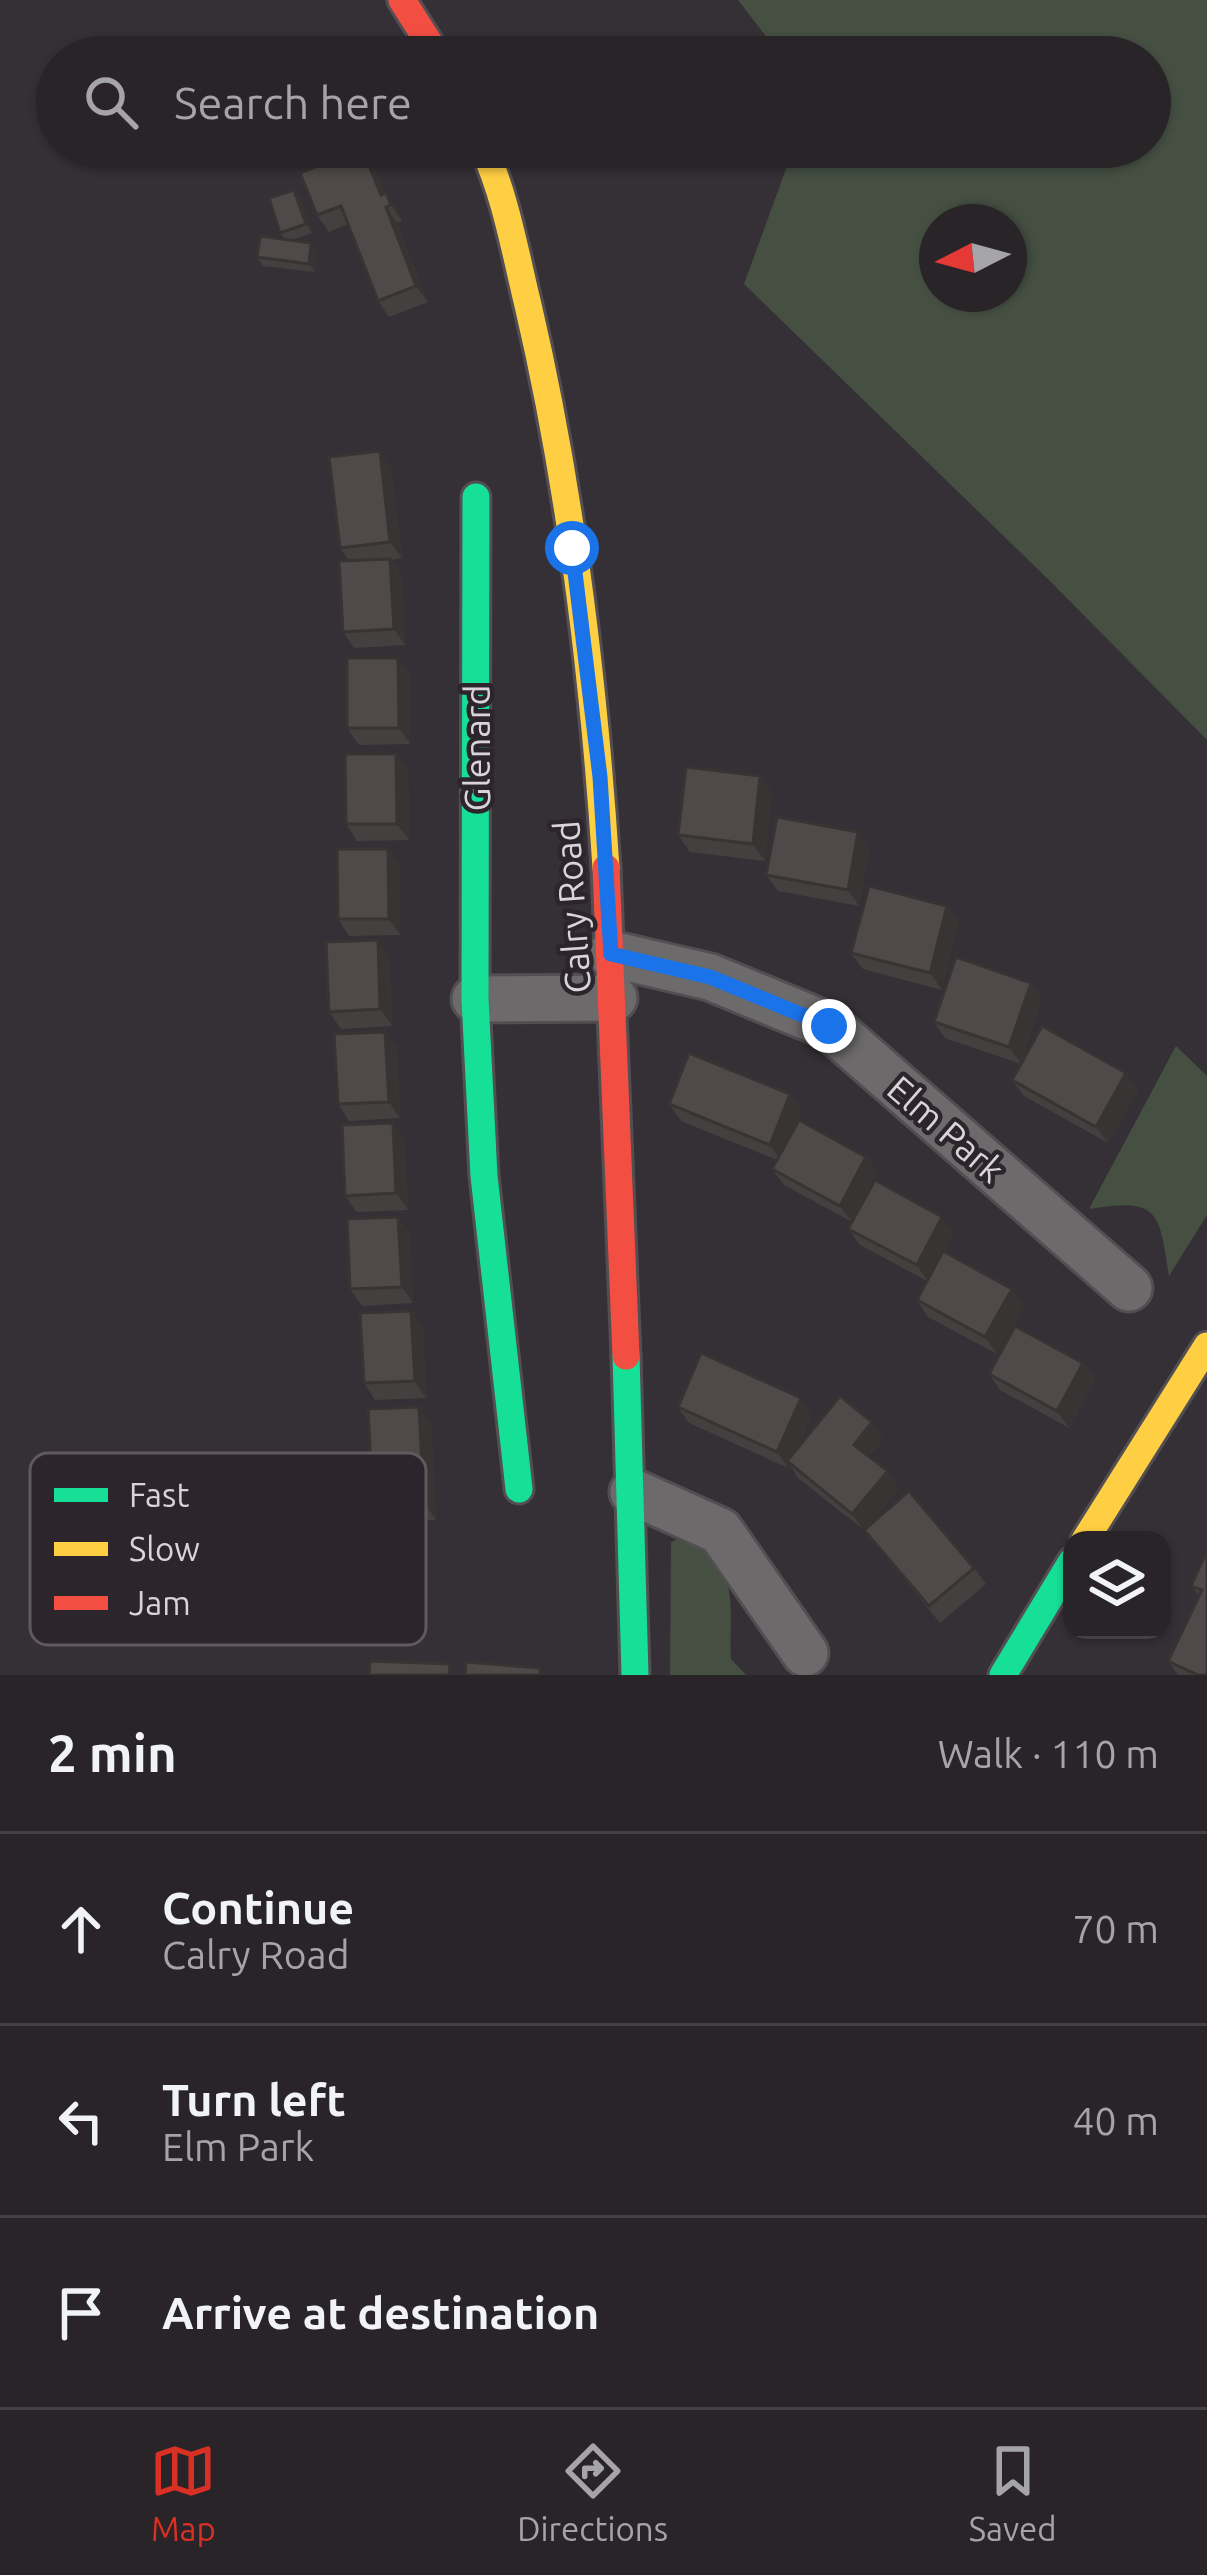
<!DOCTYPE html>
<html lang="en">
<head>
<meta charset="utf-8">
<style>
	:root { --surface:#282428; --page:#343034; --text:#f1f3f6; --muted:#a5a4a8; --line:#444145; --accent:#d93025 }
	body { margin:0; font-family:Ubuntu,sans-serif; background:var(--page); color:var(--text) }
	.controls { position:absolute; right:36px; bottom:36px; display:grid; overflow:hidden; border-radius:24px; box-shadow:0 3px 9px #0004 }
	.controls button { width:108px; height:108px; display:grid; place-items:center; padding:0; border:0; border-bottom:3px solid var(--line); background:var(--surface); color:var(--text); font:60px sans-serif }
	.compass { position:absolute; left:919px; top:204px; width:108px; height:108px; border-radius:50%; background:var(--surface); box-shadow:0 3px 9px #0004; rotate:264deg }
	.stop { position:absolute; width:36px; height:36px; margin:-27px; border:9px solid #1a73e8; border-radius:50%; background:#fff }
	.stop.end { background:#1a73e8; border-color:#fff; box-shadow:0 3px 12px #0008 }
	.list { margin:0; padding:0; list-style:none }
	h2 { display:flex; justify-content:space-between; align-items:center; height:156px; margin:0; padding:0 48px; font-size:51px }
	h2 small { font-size:39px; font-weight:400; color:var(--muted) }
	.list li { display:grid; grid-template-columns:78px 1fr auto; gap:36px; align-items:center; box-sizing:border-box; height:192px; padding:0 48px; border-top:3px solid var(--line) }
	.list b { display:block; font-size:45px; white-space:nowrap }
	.list p { margin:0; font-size:39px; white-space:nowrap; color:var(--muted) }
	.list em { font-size:39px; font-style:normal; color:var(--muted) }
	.icon { flex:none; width:66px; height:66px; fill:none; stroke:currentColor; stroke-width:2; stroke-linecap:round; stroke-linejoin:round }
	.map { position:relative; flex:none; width:1207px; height:1675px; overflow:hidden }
	.search { position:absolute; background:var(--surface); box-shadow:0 3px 9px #0004; left:36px; right:36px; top:36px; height:132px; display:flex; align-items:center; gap:30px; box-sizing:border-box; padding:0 42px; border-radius:66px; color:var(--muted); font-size:45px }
	.sheet { height:732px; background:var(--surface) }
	nav { display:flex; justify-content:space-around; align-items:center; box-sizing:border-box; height:168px; border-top:3px solid var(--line); background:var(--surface); font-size:33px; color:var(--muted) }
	nav a { display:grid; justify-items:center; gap:6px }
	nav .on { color:var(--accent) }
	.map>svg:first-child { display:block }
	.green { fill:#455043; fill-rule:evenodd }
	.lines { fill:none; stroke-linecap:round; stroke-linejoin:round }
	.street-casing { stroke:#524e52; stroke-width:51 }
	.fast-casing { stroke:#524e52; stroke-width:33 }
	.slow-casing { stroke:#524e52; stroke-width:33 }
	.jam-casing { stroke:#524e52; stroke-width:33 }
	.street { stroke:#6c6a6b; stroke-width:45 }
	.fast { stroke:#16e098; stroke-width:27 }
	.slow { stroke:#ffcf43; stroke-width:27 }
	.jam { stroke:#f24e42; stroke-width:27 }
	.wall { fill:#44403f }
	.shaded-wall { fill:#373433 }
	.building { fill:#4f4a49; stroke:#373433; stroke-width:3 }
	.route { stroke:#1a73e8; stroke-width:15 }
	.labels { text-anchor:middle; stroke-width:9; stroke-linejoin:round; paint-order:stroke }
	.street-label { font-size:36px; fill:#d8d4d8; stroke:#2c252c }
	.key { fill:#2c252c; stroke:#605a60; stroke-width:3 }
	.key-label { font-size:33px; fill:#d8d4d8 }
</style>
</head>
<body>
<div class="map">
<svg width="1207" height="1675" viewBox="0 0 1207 1675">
	<rect width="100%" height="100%" fill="#353035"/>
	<g class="green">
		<path d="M738 0H1207V740L1052 583 744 284 794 147H1150V57H782ZM1009 222V294H937V222Z"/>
		<path d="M1176 1046 1207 1076V1215L1169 1276C1159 1212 1160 1197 1089 1209Z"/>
		<path d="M685 1536C742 1576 729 1596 731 1659L746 1675H670L671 1542Z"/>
	</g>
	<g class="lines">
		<defs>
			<g id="street">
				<polyline points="611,954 710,977 829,1026 1129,1288"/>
				<polyline points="475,999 614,998"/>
				<polyline points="633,1492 720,1531 805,1653"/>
			</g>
			<g id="fast">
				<polyline points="476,497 475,999 484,1176 519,1489"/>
				<polyline points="626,1356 635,1675"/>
				<polyline points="1003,1675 1072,1561"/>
			</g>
			<g id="slow">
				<path d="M483 147C506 197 515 252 528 305 571 489 594 680 606 868"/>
				<polyline points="1085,1540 1207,1346"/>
			</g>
			<g id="jam">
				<polyline points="402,0 438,57"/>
				<polyline points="606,868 626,1356"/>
			</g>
		</defs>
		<use href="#street" class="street-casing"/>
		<use href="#fast" class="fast-casing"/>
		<use href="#slow" class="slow-casing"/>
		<use href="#jam" class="jam-casing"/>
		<use href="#street" class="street"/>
		<use href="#fast" class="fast"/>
		<use href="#slow" class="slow"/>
		<use href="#jam" class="jam"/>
	</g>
	<g class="wall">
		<polygon points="374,165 385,194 398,210 402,221 397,223 428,302 389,317 378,301 348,224 329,232 317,215"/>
		<polygon points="294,190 300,198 312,233 291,240 311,243 317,251 315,272 263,266 257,257 285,239 280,233"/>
		<polygon points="391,468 402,558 391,560 402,576 405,645 354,648 343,632 349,561 340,548"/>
		<polygon points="398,658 410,674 410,744 359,745 347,728"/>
		<polygon points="396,754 408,770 409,840 357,841 346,824"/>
		<polygon points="772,792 765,861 690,852 678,835"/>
		<polygon points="858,832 869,849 859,906 778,891 766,875"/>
		<polygon points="388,849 400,865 400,935 349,936 338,919"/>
		<polygon points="947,906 959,922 942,990 863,969 851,953"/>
		<polygon points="389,956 392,1026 341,1029 329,1012"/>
		<polygon points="1042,999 1021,1064 945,1038 934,1022"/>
		<polygon points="397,1048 400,1118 349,1121 338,1104"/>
		<polygon points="1126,1073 1138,1090 1108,1143 1024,1096 1012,1080"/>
		<polygon points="669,1104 802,1110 797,1123 866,1157 878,1173 862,1203 954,1233 944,1252 1024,1305 997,1354 928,1317 917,1300 927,1281 860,1245 848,1229 852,1222 784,1185 772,1169 777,1160 681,1121"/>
		<polygon points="404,1140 408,1210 357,1212 345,1196"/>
		<polygon points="410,1233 413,1303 362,1306 350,1289"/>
		<polygon points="423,1327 426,1398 375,1400 364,1383"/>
		<polygon points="1083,1363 1095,1379 1069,1428 1000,1390 989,1374"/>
		<polygon points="678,1407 812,1415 797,1449 884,1439 869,1457 899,1488 867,1527 974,1568 986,1584 940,1623 864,1530 798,1478 790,1465 788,1468 689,1423"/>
		<polygon points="431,1424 436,1520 385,1522 373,1506"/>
		<polygon points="1207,1551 1207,1675 1178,1675 1168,1661 1199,1596 1191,1586"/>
	</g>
	<g class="shaded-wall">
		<polygon points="362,148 374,165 390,205 381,195"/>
		<polygon points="294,190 300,198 312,233 306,224"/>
		<polygon points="386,193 398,210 402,221 391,205"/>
		<polygon points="386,207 397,223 428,302 416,286"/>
		<polygon points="311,243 317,251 315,272 309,264"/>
		<polygon points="380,451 391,468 402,558 390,542"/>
		<polygon points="390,559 402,576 405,645 394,629"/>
		<polygon points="398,658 410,674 410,744 399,728"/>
		<polygon points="396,754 408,770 409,840 397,824"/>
		<polygon points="760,776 772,792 765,861 753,844"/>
		<polygon points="858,832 869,849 859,906 848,890"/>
		<polygon points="388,849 400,865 400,935 389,919"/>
		<polygon points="947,906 959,922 942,990 930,973"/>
		<polygon points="378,940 389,956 392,1026 380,1009"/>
		<polygon points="1031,983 1042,999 1021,1064 1009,1047"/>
		<polygon points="385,1032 397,1048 400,1118 389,1102"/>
		<polygon points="1126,1073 1138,1090 1108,1143 1096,1127"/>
		<polygon points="790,1094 802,1110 782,1162 770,1145"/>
		<polygon points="393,1123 404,1140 408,1210 396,1193"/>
		<polygon points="866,1157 878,1173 852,1222 840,1206"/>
		<polygon points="398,1217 410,1233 413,1303 402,1287"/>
		<polygon points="942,1217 954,1233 928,1282 917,1265"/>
		<polygon points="1012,1289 1024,1305 997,1354 985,1337"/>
		<polygon points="411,1311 423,1327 426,1398 415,1381"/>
		<polygon points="1083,1363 1095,1379 1069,1428 1057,1411"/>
		<polygon points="801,1398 812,1415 790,1464 787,1461 790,1465 788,1468 777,1452"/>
		<polygon points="419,1407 431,1424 436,1520 424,1503"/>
		<polygon points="872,1422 884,1439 866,1461 854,1445"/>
		<polygon points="888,1471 899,1488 864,1531 852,1514"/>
	</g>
	<g class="building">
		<polygon points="362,148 381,195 386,193 391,205 386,207 416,286 378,301 341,206 317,215 300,173"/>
		<polygon points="294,190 306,224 280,233 269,198"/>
		<polygon points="260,236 311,243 309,264 257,257"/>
		<polygon points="380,451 390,542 340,548 329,457"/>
		<polygon points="390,559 394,629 343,632 339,561"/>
		<polygon points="347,658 398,658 399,728 347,728"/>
		<polygon points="345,754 396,754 397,824 346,824"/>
		<polygon points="686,767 760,776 753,844 678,835"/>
		<polygon points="777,817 858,832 848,890 766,875"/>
		<polygon points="337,849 388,849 389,919 338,919"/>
		<polygon points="869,886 947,906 930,973 851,953"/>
		<polygon points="378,940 380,1009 329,1012 326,942"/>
		<polygon points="956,957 1031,983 1009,1047 934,1022"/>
		<polygon points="1042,1026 1126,1073 1096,1127 1012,1080"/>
		<polygon points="385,1032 389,1102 338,1104 334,1034"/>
		<polygon points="689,1053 790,1094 770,1145 669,1104"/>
		<polygon points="799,1120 866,1157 840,1206 772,1169"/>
		<polygon points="393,1123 396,1193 345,1196 342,1125"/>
		<polygon points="875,1180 942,1217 917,1265 848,1229"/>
		<polygon points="398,1217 402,1287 350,1289 347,1219"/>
		<polygon points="943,1251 1012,1289 985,1337 917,1300"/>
		<polygon points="411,1311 415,1381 364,1383 360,1313"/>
		<polygon points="1015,1326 1083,1363 1057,1411 989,1374"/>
		<polygon points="701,1353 801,1398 777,1452 678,1407"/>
		<polygon points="840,1396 872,1422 854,1445 888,1471 852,1514 787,1461"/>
		<polygon points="419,1407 424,1503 373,1506 368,1409"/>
		<polygon points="909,1491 974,1568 929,1606 864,1530"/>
		<polygon points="1207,1551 1207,1675 1198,1675 1168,1661 1202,1590 1191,1586"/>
		<polygon points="370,1661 450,1664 449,1675 369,1675"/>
		<polygon points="466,1662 540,1668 540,1675 465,1675"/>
	</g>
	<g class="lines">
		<polyline class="route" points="572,548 600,777 611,954 710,977 829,1026"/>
	</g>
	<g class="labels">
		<g class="street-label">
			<text transform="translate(477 748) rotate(-90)" y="13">Glenard</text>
			<text transform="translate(572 907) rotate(-94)" y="13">Calry Road</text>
			<text transform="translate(946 1129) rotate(41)" y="13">Elm Park</text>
		</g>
	</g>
	<rect x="30" y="1453" width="396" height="192" rx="18" class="key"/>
	<rect x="54" y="1488" width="54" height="14" fill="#16e098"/>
	<rect x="54" y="1542" width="54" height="14" fill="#ffcf43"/>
	<rect x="54" y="1596" width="54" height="14" fill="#f24e42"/>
	<g class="key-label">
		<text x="129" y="1507">Fast</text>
		<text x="129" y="1561">Slow</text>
		<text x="129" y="1615">Jam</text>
	</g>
</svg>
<div class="controls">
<button><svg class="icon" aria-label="layers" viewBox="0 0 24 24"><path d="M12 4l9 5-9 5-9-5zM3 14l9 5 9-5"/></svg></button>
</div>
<svg class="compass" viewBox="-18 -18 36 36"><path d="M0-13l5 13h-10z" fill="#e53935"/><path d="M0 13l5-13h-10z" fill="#a5a4a8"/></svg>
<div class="stop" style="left:572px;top:548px"></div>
<div class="stop end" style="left:829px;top:1026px"></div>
<div class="search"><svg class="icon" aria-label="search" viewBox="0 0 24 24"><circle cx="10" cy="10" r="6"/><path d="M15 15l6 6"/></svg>Search here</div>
</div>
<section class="sheet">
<h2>2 min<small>Walk · 110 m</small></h2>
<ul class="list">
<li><svg class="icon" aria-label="ahead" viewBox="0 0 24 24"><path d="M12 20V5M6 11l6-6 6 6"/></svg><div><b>Continue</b><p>Calry Road</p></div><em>70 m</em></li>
<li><svg class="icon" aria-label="left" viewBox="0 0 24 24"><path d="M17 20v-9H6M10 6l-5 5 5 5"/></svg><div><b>Turn left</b><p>Elm Park</p></div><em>40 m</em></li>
<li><svg class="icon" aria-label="arrive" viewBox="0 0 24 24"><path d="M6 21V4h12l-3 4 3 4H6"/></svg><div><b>Arrive at destination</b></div></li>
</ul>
</section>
<nav>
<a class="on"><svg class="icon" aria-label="map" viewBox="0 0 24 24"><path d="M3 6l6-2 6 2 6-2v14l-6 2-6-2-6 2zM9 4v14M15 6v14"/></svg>Map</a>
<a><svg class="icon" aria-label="directions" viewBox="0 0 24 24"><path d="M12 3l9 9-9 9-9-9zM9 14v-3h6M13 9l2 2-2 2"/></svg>Directions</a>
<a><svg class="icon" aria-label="saved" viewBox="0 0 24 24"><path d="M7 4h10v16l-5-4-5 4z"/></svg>Saved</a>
</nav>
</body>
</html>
